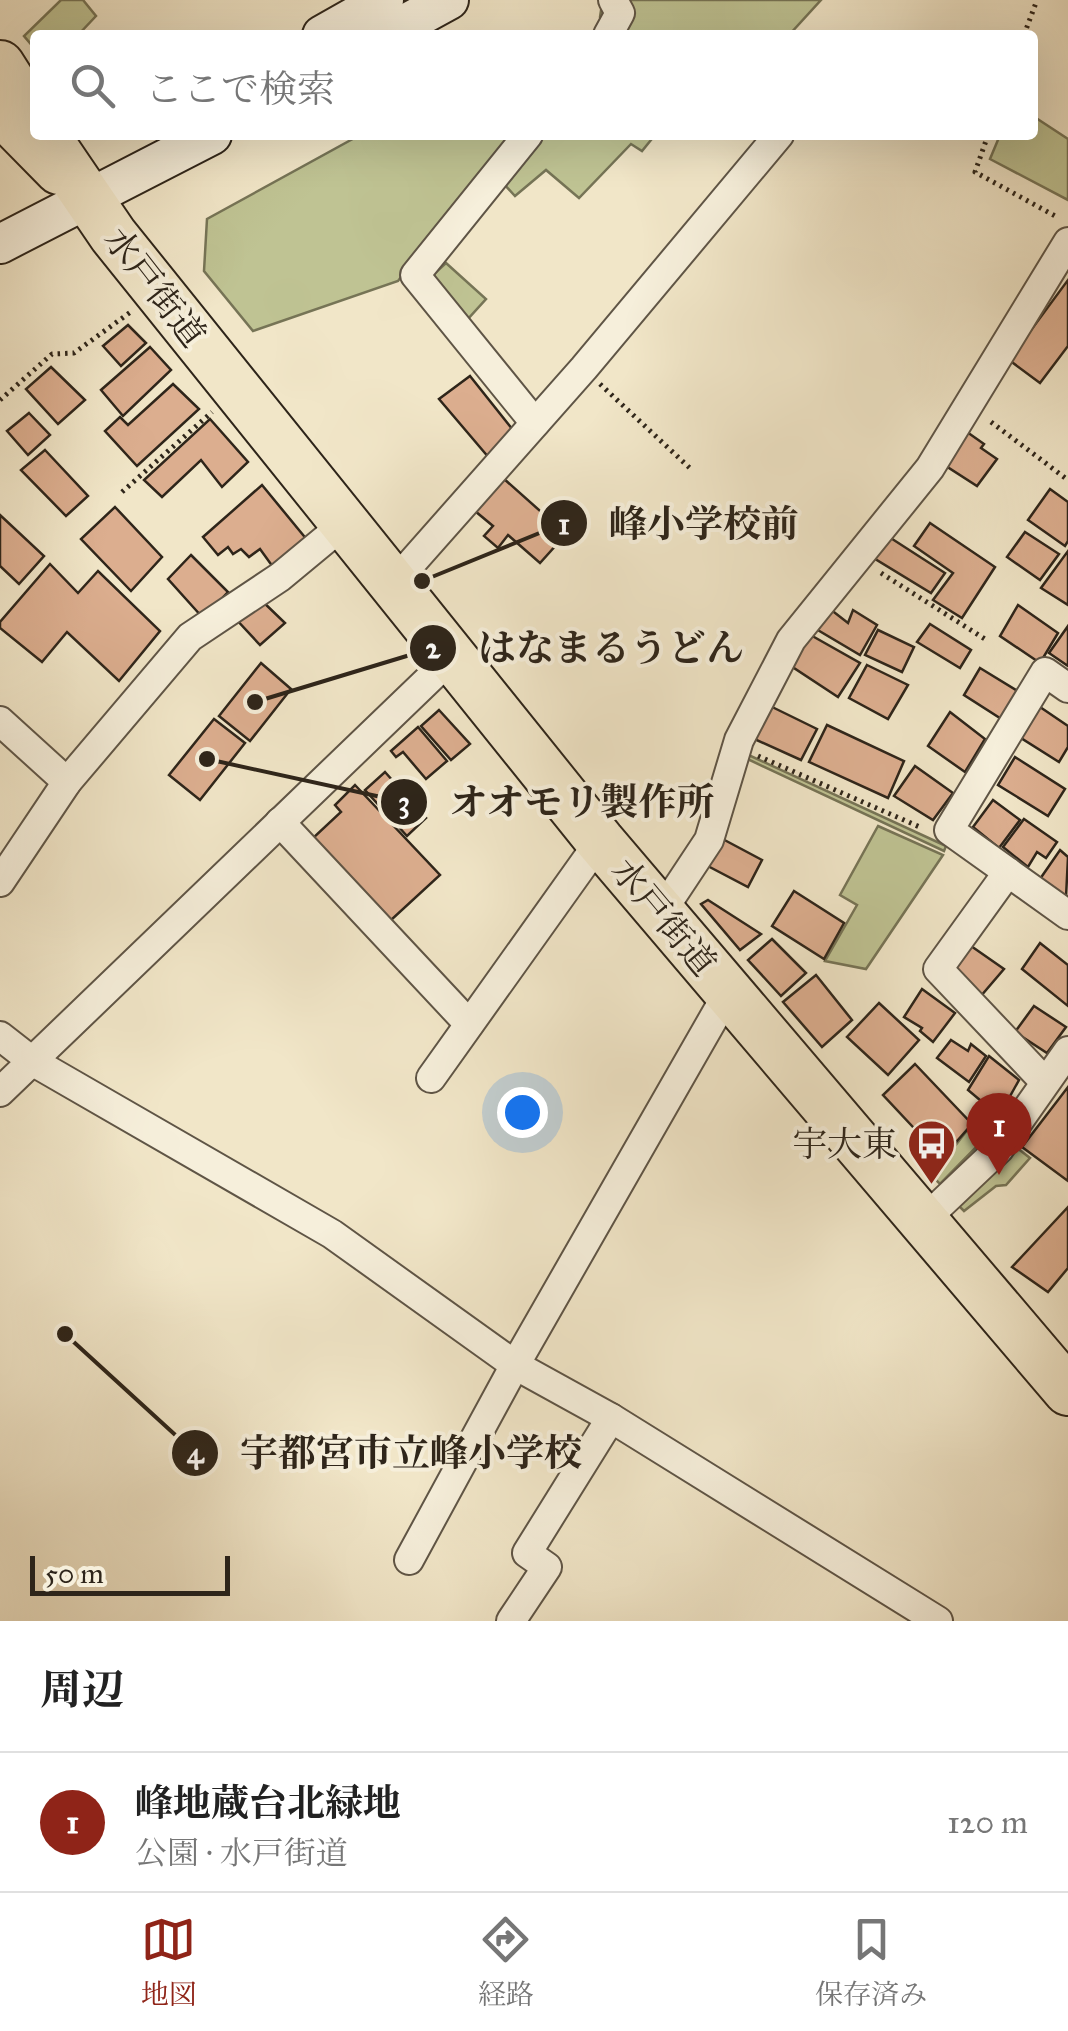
<!DOCTYPE html>
<html lang="ja">
<head>
<meta charset="utf-8">
<style>
	:root { --surface:#fff; --page:#f6f6f6; --text:#222; --muted:#767676; --line:#e0e0e0; --accent:#8f2418 }
	body { margin:0; font-family:"IM FELL Great Primer","Noto Serif JP",serif; background:var(--page); color:var(--text) }
	.scale { position:absolute; left:30px; bottom:25px; width:200px; box-sizing:border-box; padding-left:10px; border:5px solid #2e251a; border-top:0; font-size:28px; line-height:35px; white-space:nowrap; color:#2e251a; -webkit-text-stroke:8px #f6efdb; paint-order:stroke }
	.you { position:absolute; left:522px; top:1112px; width:35px; height:35px; margin:-25px; border:8px solid #fff; border-radius:50%; background:#1a73e8; box-shadow:0 0 0 15px #1a73e833 }
	.badge { display:grid; place-items:center; width:65px; height:65px; border-radius:50%; background:var(--accent); color:#fff; font-size:32px; font-weight:700 }
	.pin { position:absolute; translate:-50% -82px; filter:drop-shadow(0 2px 5px #0008) }
	.pin::after { content:''; position:absolute; top:52px; width:35px; height:30px; background:inherit; clip-path:polygon(0 0,100% 0,50% 100%) }
	.list { margin:0; padding:0; list-style:none }
	h2 { display:flex; justify-content:space-between; align-items:center; height:130px; margin:0; padding:0 40px; font-size:42px }
	h2 small { font-size:32px; font-weight:400; color:var(--muted) }
	.list li { display:grid; grid-template-columns:65px 1fr auto; gap:30px; align-items:center; box-sizing:border-box; height:140px; padding:0 40px; border-top:2px solid var(--line) }
	.list b { display:block; font-size:38px; white-space:nowrap }
	.list p { margin:0; font-size:32px; white-space:nowrap; color:var(--muted) }
	.list em { font-size:32px; font-style:normal; color:var(--muted) }
	.icon { flex:none; width:55px; height:55px; fill:none; stroke:currentColor; stroke-width:2; stroke-linecap:round; stroke-linejoin:round }
	.map { position:relative; flex:none; width:1068px; height:1621px; overflow:hidden }
	.search { position:absolute; background:var(--surface); box-shadow:0 10px 40px #0002; left:30px; right:30px; top:30px; height:110px; display:flex; align-items:center; gap:25px; box-sizing:border-box; padding:0 35px; border-radius:10px; color:var(--muted); font-size:38px }
	.sheet { height:270px; background:var(--surface) }
	nav { display:flex; justify-content:space-around; align-items:center; box-sizing:border-box; height:140px; border-top:2px solid var(--line); background:var(--surface); font-size:28px; color:var(--muted) }
	nav a { display:grid; justify-items:center; gap:5px }
	nav .on { color:var(--accent) }
	.map>svg:first-child { display:block }
	.green { fill:#bfc393; stroke:#767456; stroke-width:2.5 }
	.building { fill:#dcae8f; stroke:#2e251a; stroke-width:2.5 }
	.lines { fill:none; stroke-linecap:round; stroke-linejoin:round }
	.street-casing { stroke:#5f5546; stroke-width:32 }
	.secondary-casing { stroke:#2e251a; stroke-width:42 }
	.highway-casing { stroke:#2e251a; stroke-width:52 }
	.path { stroke:#2e251a; stroke-width:5; stroke-dasharray:2.5 5; stroke-linecap:butt }
	.street { stroke:#f6efdb; stroke-width:28 }
	.secondary { stroke:#f6efdb; stroke-width:38 }
	.highway { stroke:#f1e6c8; stroke-width:48 }
	.labels { text-anchor:middle; stroke-width:8; stroke-linejoin:round; paint-order:stroke }
	.street-label { font-size:35px; fill:#2e251a; stroke:#f6efdb }
	.poi-label { font-size:35px; fill:#2e251a; stroke:#f6efdb; text-anchor:end }
	.leader { fill:none; stroke:#2e251a; stroke-width:4 }
	.callout-dot { fill:#2e251a; stroke:#f6efdb; stroke-width:4 }
	.mark-label { font-size:30px; text-anchor:middle; font-weight:bold; fill:#fff }
	.callout-label { font-size:38px; text-anchor:middle; font-weight:bold; fill:#2e251a; stroke:#f6efdb; stroke-width:8; stroke-linejoin:round; paint-order:stroke }
</style>
</head>
<body>
<div class="map">
<svg width="1068" height="1621" viewBox="0 0 1068 1621">
	<rect width="100%" height="100%" fill="#f1e6c8"/>
	<filter id="stains"><feTurbulence type="fractalNoise" baseFrequency=".002" numOctaves="4"/><feColorMatrix values="0 0 0 0 .2 0 0 0 0 .09 0 0 0 0 .02 0 0 0 .5 -.17"/></filter>
	<radialGradient id="worn" r=".72"><stop offset=".6" stop-color="#630" stop-opacity="0"/><stop offset="1" stop-color="#630" stop-opacity=".3"/></radialGradient>
	<g class="green">
		<polygon points="61,0 83,0 96,16 78,35 35,35 35,49 24,36"/>
		<polygon points="610,0 821,0 789,35 619,35 600,17 602,4"/>
		<polygon points="1033,116 1068,139 1068,200 990,159 1000,135 1033,135"/>
		<polygon points="360,135 510,135 398,281 253,331 204,271 207,219"/>
		<polygon points="539,135 655,135 642,151 631,144 579,198 546,170 515,196 502,182"/>
		<polygon points="446,263 486,299 466,321 435,284 434,274"/>
		<polygon points="742,752 946,846 944,851 741,756"/>
		<polygon points="878,826 943,855 866,969 825,961 857,905 840,895"/>
		<polygon points="978,1116 993,1130 940,1184 932,1176"/>
		<polygon points="1012,1144 1030,1158 1006,1185 996,1186 964,1211 955,1202"/>
	</g>
	<g class="building">
		<polygon points="1068,280 1068,346 1040,383 1009,360"/>
		<polygon points="128,325 146,343 121,366 103,346"/>
		<polygon points="150,347 171,370 123,416 101,390"/>
		<polygon points="51,367 85,400 58,424 26,389"/>
		<polygon points="470,376 517,435 490,459 439,399"/>
		<polygon points="173,384 199,409 137,466 105,431 120,417 128,425"/>
		<polygon points="29,413 50,435 28,455 7,431"/>
		<polygon points="210,419 248,462 222,487 201,460 162,497 144,480"/>
		<polygon points="967,432 984,444 981,448 997,459 977,486 946,466"/>
		<polygon points="45,450 88,496 66,516 21,470"/>
		<polygon points="503,478 566,534 540,563 508,535 498,548 484,536 493,526 475,511"/>
		<polygon points="262,485 308,541 273,567 260,549 249,557 241,549 233,554 228,547 218,555 203,537"/>
		<polygon points="1050,489 1068,502 1068,541 1065,546 1028,520"/>
		<polygon points="115,507 162,557 131,591 81,539"/>
		<polygon points="0,515 44,556 19,584 0,566"/>
		<polygon points="930,523 995,567 962,618 933,600 953,573 914,546"/>
		<polygon points="1025,532 1059,554 1040,580 1007,557"/>
		<polygon points="886,535 945,573 931,593 872,557"/>
		<polygon points="1068,551 1068,605 1041,588"/>
		<polygon points="191,555 228,592 203,618 168,579"/>
		<polygon points="50,564 78,593 98,571 160,631 119,681 67,632 42,662 0,628 0,622"/>
		<polygon points="259,598 285,623 260,645 234,617"/>
		<polygon points="821,602 848,623 853,610 877,625 860,655 811,626"/>
		<polygon points="1018,605 1058,633 1040,663 1000,636"/>
		<polygon points="930,624 971,650 960,668 917,642"/>
		<polygon points="1068,626 1068,666 1049,653"/>
		<polygon points="878,630 914,647 902,672 865,655"/>
		<polygon points="807,633 860,663 838,697 788,664"/>
		<polygon points="261,663 291,689 250,741 219,716"/>
		<polygon points="867,665 908,685 888,719 849,698"/>
		<polygon points="980,668 1021,693 1003,720 964,695"/>
		<polygon points="764,703 817,729 801,760 750,737"/>
		<polygon points="1040,707 1068,726 1068,747 1059,762 1021,738"/>
		<polygon points="439,710 470,744 451,760 421,726"/>
		<polygon points="950,712 985,739 965,772 928,746"/>
		<polygon points="214,719 245,743 200,800 169,775"/>
		<polygon points="827,725 904,761 888,798 809,762"/>
		<polygon points="418,727 447,761 426,779 403,752 396,757 391,751"/>
		<polygon points="1015,757 1065,789 1048,816 998,785"/>
		<polygon points="915,766 953,793 933,820 894,796"/>
		<polygon points="385,772 426,818 407,836 365,790"/>
		<polygon points="355,785 440,875 390,921 313,838 341,812 335,805"/>
		<polygon points="993,800 1020,820 999,848 973,827"/>
		<polygon points="1024,819 1057,842 1046,858 1037,852 1028,867 1003,847"/>
		<polygon points="717,836 762,860 748,887 704,864"/>
		<polygon points="1060,850 1068,857 1066,897 1040,879"/>
		<polygon points="794,891 844,923 824,959 772,926"/>
		<polygon points="708,900 761,934 740,950 701,904"/>
		<polygon points="772,939 806,973 781,996 748,960"/>
		<polygon points="1040,943 1068,965 1068,1006 1022,969"/>
		<polygon points="971,946 1004,969 980,997 951,976"/>
		<polygon points="816,975 852,1020 822,1047 783,1002"/>
		<polygon points="922,989 955,1013 933,1042 920,1031 922,1028 904,1017"/>
		<polygon points="879,1003 919,1040 888,1075 847,1037"/>
		<polygon points="1034,1006 1066,1027 1047,1053 1015,1032"/>
		<polygon points="951,1040 968,1051 971,1044 986,1056 969,1082 937,1058"/>
		<polygon points="989,1056 1019,1080 999,1116 968,1090"/>
		<polygon points="915,1064 972,1124 942,1158 883,1095"/>
		<polygon points="1068,1087 1068,1181 1022,1147"/>
		<polygon points="1068,1207 1068,1268 1048,1292 1012,1267"/>
	</g>
	<g class="lines">
		<defs>
			<g id="street">
				<polyline points="608,35 620,13 613,0"/>
				<polyline points="528,135 415,275 535,423"/>
				<polyline points="392,585 584,368 779,135"/>
				<polyline points="1068,688 1045,672 949,830 1068,915"/>
				<polyline points="0,721 67,782"/>
				<polyline points="280,822 469,1024"/>
				<polyline points="1008,872 938,969 1045,1082"/>
				<polyline points="0,882 67,782 190,637 280,577 344,524"/>
				<polyline points="660,914 709,840 739,740 791,640 930,468 1068,242"/>
				<polyline points="0,1036 32,1061 332,1234 515,1365 611,1418 938,1621"/>
				<polyline points="431,1078 600,841"/>
				<polyline points="0,1092 451,658"/>
				<polyline points="923,1221 999,1149 1068,1051"/>
				<polyline points="409,1560 515,1365 728,993"/>
				<polyline points="511,1621 547,1567 527,1553 611,1418"/>
			</g>
			<g id="secondary">
				<polyline points="322,35 384,0"/>
				<polyline points="385,35 449,0"/>
				<polyline points="0,244 212,135"/>
			</g>
			<g id="highway">
				<polyline points="0,65 35,120"/>
				<polyline points="0,110 59,170"/>
				<polyline points="45,135 113,235 600,841 1068,1391"/>
			</g>
		</defs>
		<use href="#street" class="street-casing"/>
		<use href="#secondary" class="secondary-casing"/>
		<use href="#highway" class="highway-casing"/>
		<g class="path">
			<polyline points="1024,35 1037,0"/>
			<polyline points="988,135 975,172 1057,217"/>
			<polyline points="600,384 693,471"/>
			<polyline points="0,400 52,354 74,353 132,311"/>
			<polyline points="991,422 1068,480"/>
			<polyline points="122,492 212,412"/>
			<polyline points="881,573 985,639"/>
			<polyline points="758,756 922,828"/>
		</g>
		<use href="#street" class="street"/>
		<use href="#secondary" class="secondary"/>
		<use href="#highway" class="highway"/>
	</g>
	<defs>
		<symbol id="bus-pin" viewBox="-11 -11 22 30"><path d="M0 17L-7.5 6A9.5 9.5 0 1 1 7.5 6Z" fill="#8f2418" stroke="#f6efdb"/><path d="M-5-6H5V4H4V6H2V4H-2V6H-4V4H-5ZM-3.5-4V0h7V-4ZM-3.5 1.2v1.5H-2V1.2ZM2 1.2v1.5H3.5V1.2Z" fill="#fff"/></symbol>
	</defs>
	<g fill-rule="evenodd">
		<use href="#bus-pin" x="904" y="1116" width="55" height="75"/>
	</g>
	<g class="labels">
		<g class="street-label">
			<text transform="translate(155 287) rotate(52)" y="12">水戸街道</text>
			<text transform="translate(664 917) rotate(50)" y="12">水戸街道</text>
		</g>
		<g class="poi-label">
			<text x="897" y="1156">宇大東</text>
		</g>
	</g>
	<path class="leader" d="M422 581L564 523M255 702L433 648M207 759L404 802M65 1334L195 1453"/>
	<g class="callout-dot">
		<circle cx="422" cy="581" r="10"/>
		<circle cx="255" cy="702" r="10"/>
		<circle cx="207" cy="759" r="10"/>
		<circle cx="65" cy="1334" r="10"/>
		<circle cx="564" cy="523" r="25"/>
		<circle cx="433" cy="648" r="25"/>
		<circle cx="404" cy="802" r="25"/>
		<circle cx="195" cy="1453" r="25"/>
	</g>
	<g class="mark-label">
		<text x="564" y="534">1</text>
		<text x="433" y="658">2</text>
		<text x="404" y="812">3</text>
		<text x="195" y="1463">4</text>
	</g>
	<g class="callout-label">
		<text x="704" y="537">峰小学校前</text>
		<text x="611" y="661">はなまるうどん</text>
		<text x="582" y="815">オオモリ製作所</text>
		<text x="411" y="1466">宇都宮市立峰小学校</text>
	</g>
	<rect width="100%" height="100%" filter="url(#stains)"/>
	<rect width="100%" height="100%" fill="url(#worn)"/>
</svg>
<div class="scale">50 m</div>
<div class="you"></div>
<div class="pin badge" style="left:999px;top:1175px">1</div>
<div class="search"><svg class="icon" aria-label="search" viewBox="0 0 24 24"><circle cx="10" cy="10" r="6"/><path d="M15 15l6 6"/></svg>ここで検索</div>
</div>
<section class="sheet">
<h2>周辺<small></small></h2>
<ul class="list">
<li><span class="badge">1</span><div><b>峰地蔵台北緑地</b><p>公園 · 水戸街道</p></div><em>120 m</em></li>
</ul>
</section>
<nav>
<a class="on"><svg class="icon" aria-label="map" viewBox="0 0 24 24"><path d="M3 6l6-2 6 2 6-2v14l-6 2-6-2-6 2zM9 4v14M15 6v14"/></svg>地図</a>
<a><svg class="icon" aria-label="directions" viewBox="0 0 24 24"><path d="M12 3l9 9-9 9-9-9zM9 14v-3h6M13 9l2 2-2 2"/></svg>経路</a>
<a><svg class="icon" aria-label="saved" viewBox="0 0 24 24"><path d="M7 4h10v16l-5-4-5 4z"/></svg>保存済み</a>
</nav>
</body>
</html>
